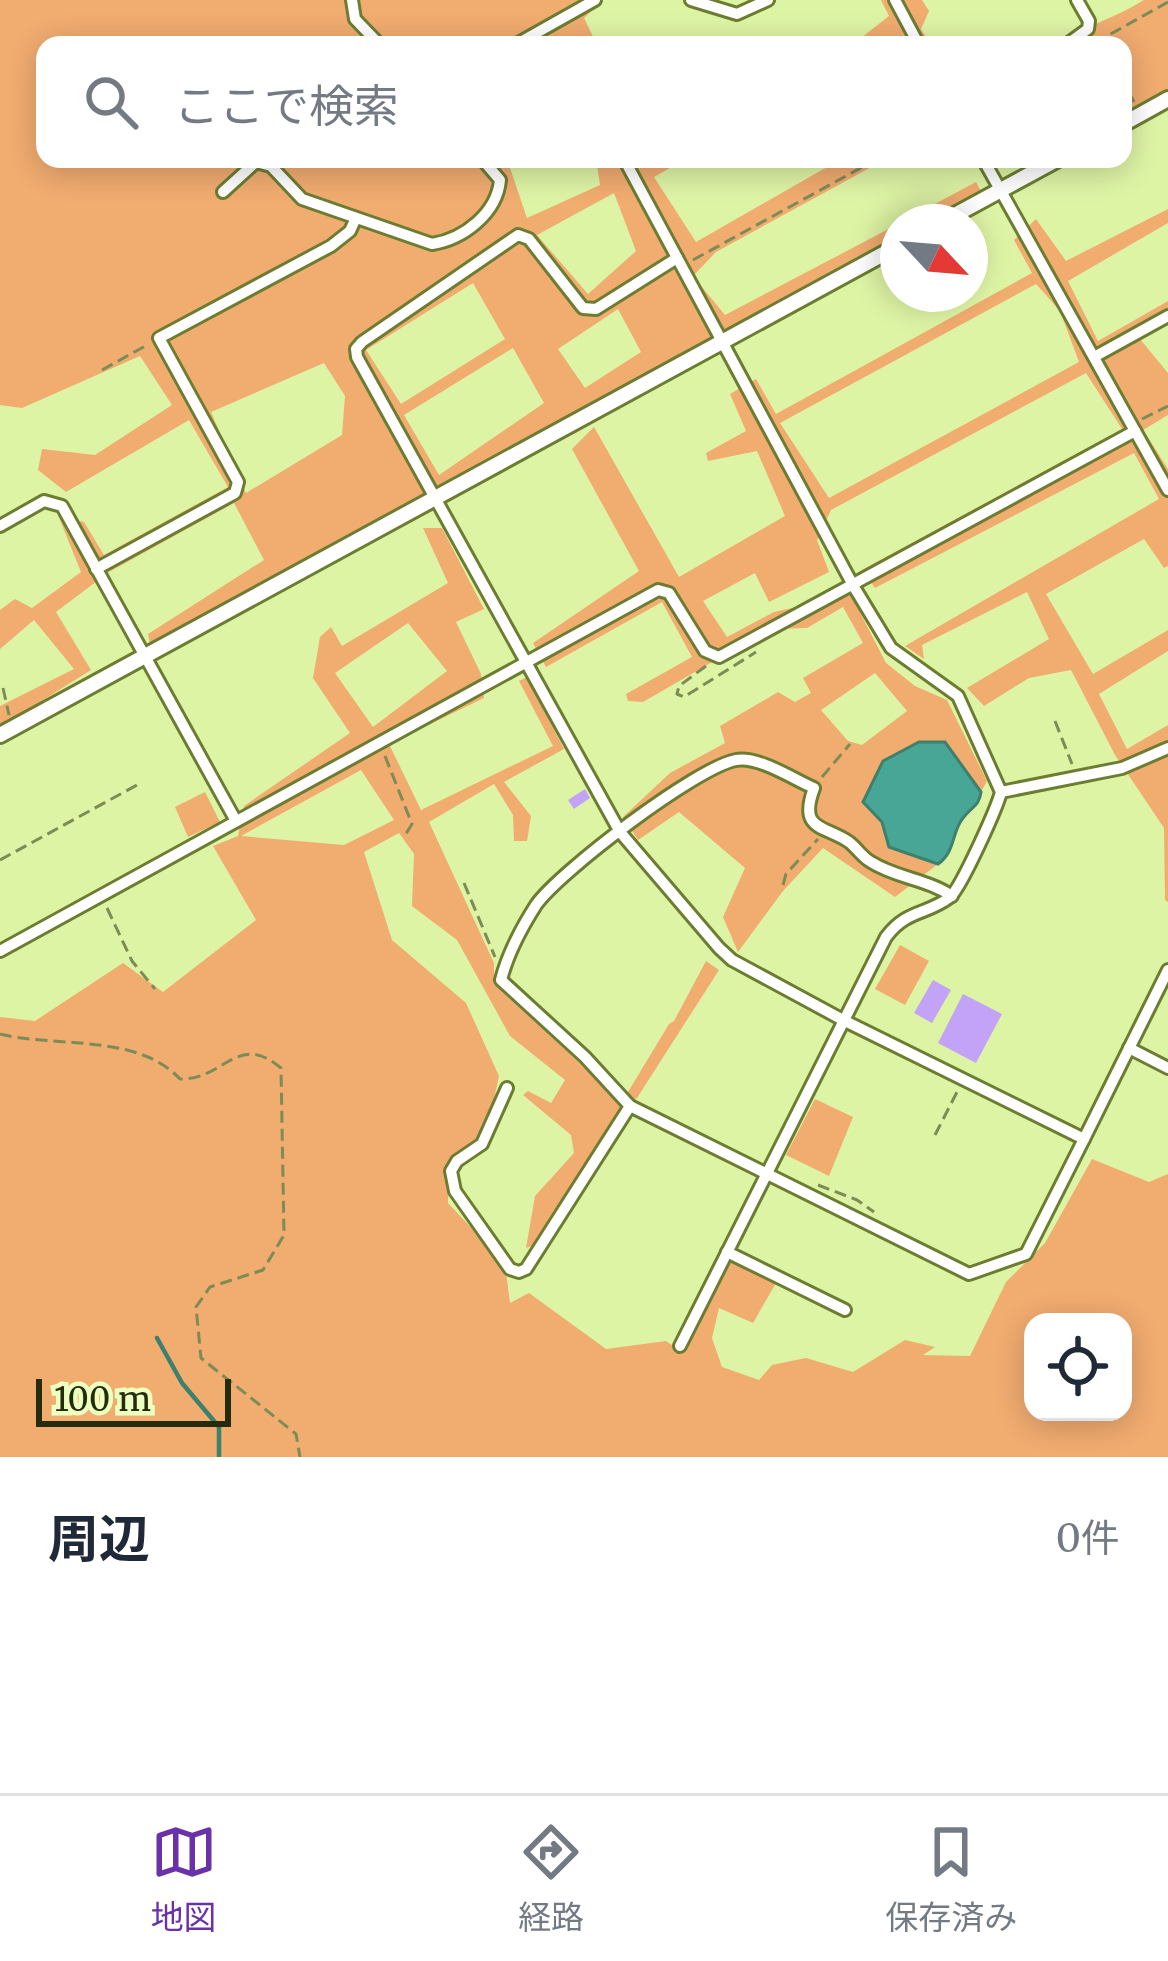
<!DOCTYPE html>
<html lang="ja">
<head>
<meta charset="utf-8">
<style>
	:root { --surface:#fff; --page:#f2f2f3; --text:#1f2937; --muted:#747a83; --line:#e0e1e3; --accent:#6a32a9 }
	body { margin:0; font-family:Merriweather,"Noto Sans JP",serif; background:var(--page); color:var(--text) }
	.controls { position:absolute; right:36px; bottom:36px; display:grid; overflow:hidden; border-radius:24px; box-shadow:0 6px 30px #0003 }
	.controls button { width:108px; height:108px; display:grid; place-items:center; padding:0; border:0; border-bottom:3px solid var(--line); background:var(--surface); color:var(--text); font:60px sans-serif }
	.compass { position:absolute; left:880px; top:204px; width:108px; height:108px; border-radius:50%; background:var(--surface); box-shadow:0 6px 30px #0003; rotate:116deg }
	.scale { position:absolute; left:36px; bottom:30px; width:195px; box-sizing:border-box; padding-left:12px; border:6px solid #242c0c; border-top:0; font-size:33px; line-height:42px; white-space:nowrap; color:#242c0c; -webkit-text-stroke:9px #edffc1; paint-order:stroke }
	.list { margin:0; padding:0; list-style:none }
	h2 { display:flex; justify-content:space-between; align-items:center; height:156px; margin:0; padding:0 48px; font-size:51px }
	h2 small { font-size:39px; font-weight:400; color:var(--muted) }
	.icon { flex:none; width:66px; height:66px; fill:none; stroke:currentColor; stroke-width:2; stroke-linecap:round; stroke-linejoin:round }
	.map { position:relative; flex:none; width:1168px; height:1457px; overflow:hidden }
	.search { position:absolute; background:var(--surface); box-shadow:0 6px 30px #0003; left:36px; right:36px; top:36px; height:132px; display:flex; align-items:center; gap:30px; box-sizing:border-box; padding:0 42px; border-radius:24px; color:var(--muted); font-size:45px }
	.sheet { height:336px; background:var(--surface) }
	nav { display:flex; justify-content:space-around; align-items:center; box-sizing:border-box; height:168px; border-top:3px solid var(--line); background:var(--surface); font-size:33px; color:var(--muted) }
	nav a { display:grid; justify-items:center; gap:6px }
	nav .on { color:var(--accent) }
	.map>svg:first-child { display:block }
	.green { fill:#f1ac70; fill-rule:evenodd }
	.water { fill:#48a696; stroke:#3d816d; stroke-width:3 }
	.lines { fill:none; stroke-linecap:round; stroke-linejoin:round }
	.stream { stroke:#3d816d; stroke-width:4.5 }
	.building { fill:#c2a3f7 }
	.minor-casing { stroke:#6c7d32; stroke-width:16 }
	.tertiary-casing { stroke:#6c7d32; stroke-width:20 }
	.path { stroke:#7d8c56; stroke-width:3; stroke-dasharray:12 6; stroke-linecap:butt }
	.minor { stroke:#fff; stroke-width:10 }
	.tertiary { stroke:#fff; stroke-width:14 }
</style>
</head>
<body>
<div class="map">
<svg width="1168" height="1457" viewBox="0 0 1168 1457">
	<rect width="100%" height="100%" fill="#def4a5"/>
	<g class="green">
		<path d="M0 0H603L584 18 597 45H45V159H507L527 218 600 185 596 159H644L649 166 663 159H686L654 177 696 242 841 159H886L716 252 693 276 725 315 898 224V241L669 360 150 645 148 634 264 560 234 503 109 572 56 612 91 670 0 727V706L74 669 34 620 0 649V610L15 599 32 608 81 572 58 515 84 522 104 555 228 487 189 420 66 492 38 470 42 449 95 455 172 405 140 356 22 408 0 405ZM614 193 636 251 588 294 537 235ZM473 283 505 339 401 404 366 350ZM618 309 641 352 585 388 558 349ZM513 348 544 403 439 475 404 415ZM324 363 345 396 342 435 246 493 211 412Z"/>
		<polygon points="881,0 922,0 929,11 921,29 931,45 852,45 889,16"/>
		<path d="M1144 0H1168V91L1123 115V45H1050C1082 28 1113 19 1144 0Z"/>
		<polygon points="976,182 984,197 935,222 901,222"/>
		<path d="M1168 209V223L1068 281 1098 341 1168 301V323L1140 339 1168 373V415L1143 430 1168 469V566L1164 568 1144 539 1046 594 1093 674 1168 630V651L1099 694 1127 749 1168 725V902L1165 900 1164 828 1115 755 1071 670 1029 678 984 706 967 688 1049 639 1027 592 922 645 924 659 905 646 1159 499 1134 453 875 588 862 570 1122 429 1086 373 831 510 817 540 829 572 769 602 755 573 703 601 727 637 774 612 851 595 886 663 915 686 947 700 987 781 981 792 945 742 863 802 882 822 889 847 938 864 895 897 823 848 783 891 738 952 723 917 745 868 679 812 638 840 623 817 670 773 725 743 720 726 778 692 795 702 811 693 803 678 863 643 843 607 807 628 769 629 643 702 628 701 626 694 692 657 662 602 546 667 533 643 639 571 572 449 594 427 679 577 785 516 757 451 708 461 706 453 746 431 730 394 756 379 776 414 1032 273 1014 240 1036 219 1066 261ZM1036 284 1060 311 1079 362 829 498 780 423ZM875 673 907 711 862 745 848 741 821 710Z"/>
		<path d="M423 528H442L484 609 456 622 481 674 484 698 389 744 421 810 553 746 519 681 527 677 564 749 504 782 531 816 527 841H514L513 815 494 784 429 822 494 963V984L613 1094 628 1092 669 1024 674 1021 706 961 719 970 637 1098 624 1107 537 1244 526 1248 535 1196 574 1153 571 1135 523 1095 528 1091 551 1103 565 1080 510 1036 457 940 412 906 414 854 399 833 364 852 392 940 466 1003 499 1076 486 1136 449 1166 448 1203 505 1264 510 1303 529 1293 606 1349 666 1341 682 1352 729 1261 776 1283 753 1323 719 1308 712 1338 722 1367 759 1380 772 1365 806 1358 853 1372 905 1340 935 1347 923 1355 970 1356 1006 1282 1045 1243 1092 1159 1149 1182 1168 1174V1457H0V1017L35 1021 123 963 163 992 256 920 213 846 238 836 244 806 350 733 313 678 320 637 331 627 342 646 448 583ZM408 623 447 671 373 727 335 673ZM361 770 394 820 344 845 241 836ZM1033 1322H1123V1412H1033Z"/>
		<polygon points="205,792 220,822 188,837 175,807"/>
		<polygon points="900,945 929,961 905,1005 875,989"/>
		<polygon points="815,1099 853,1117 829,1176 786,1155"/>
	</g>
	<path class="water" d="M919 742H945L981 792C979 807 972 806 963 818 951 833 956 851 938 864L889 847 882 822 863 802 883 761Z"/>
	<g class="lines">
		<polyline class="stream" points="157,1338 182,1383 219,1427 219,1457"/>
	</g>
	<g class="building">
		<polygon points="585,789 590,798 574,809 568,800"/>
		<polygon points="933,980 951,990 932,1023 914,1013"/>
		<polygon points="963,994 1002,1014 976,1063 938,1043"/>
	</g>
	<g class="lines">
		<defs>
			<g id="minor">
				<polyline points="352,0 355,19 380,45"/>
				<polyline points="691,0 737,14 768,0"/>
				<polyline points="895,0 919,45"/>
				<polyline points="515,45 595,0"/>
				<polyline points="1066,45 1088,29 1089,21 1077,0"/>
				<path d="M624 159 854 587 891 648 958 696 1001 792C997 808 961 888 950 897 927 915 907 909 886 937L680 1346"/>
				<polyline points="983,159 1168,490"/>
				<path d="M223 192 256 162 271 166 302 199 432 244C464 239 497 213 500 180L482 159"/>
				<path d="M677 258 596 309 583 308 529 239 518 235 362 342 356 349 357 357 620 832 719 948 732 960 843 1020 1084 1139 1026 1254 969 1274 630 1106 585 1057 501 980C507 956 522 927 536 905 559 872 697 767 736 760 759 756 793 779 814 788 798 831 824 825 849 842 857 848 862 857 871 862 896 878 927 879 952 896"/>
				<polyline points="1094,357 1168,316"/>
				<polyline points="0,526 44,501 62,506 236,821"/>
				<polyline points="96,569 235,493 238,482 159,338 331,246 350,231 355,220"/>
				<polyline points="1001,792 1122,768 1168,748"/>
				<polyline points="0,951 658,590 669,593 705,651 719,657 1135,431"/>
				<polyline points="1129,1048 1168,1068"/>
				<polyline points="507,1088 482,1144 457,1161 451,1171 455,1191 510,1269 519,1272 526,1269 630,1106"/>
				<polyline points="1084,1139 1168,970"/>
				<polyline points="727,1252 845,1310"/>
			</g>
			<g id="tertiary">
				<polyline points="1123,124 1168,99"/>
				<polyline points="942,222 1058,159"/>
				<polyline points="0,735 898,246"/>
			</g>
		</defs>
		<use href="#minor" class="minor-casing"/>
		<use href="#tertiary" class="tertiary-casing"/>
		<g class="path">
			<polyline points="1103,45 1100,40 1168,2"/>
			<polyline points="1123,81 1134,102"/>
			<polyline points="693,260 877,159"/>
			<polyline points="102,370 147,345"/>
			<polyline points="1142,419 1168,406"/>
			<polyline points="706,666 679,686 677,694 684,697 756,652"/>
			<polyline points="3,688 9,715"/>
			<polyline points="1055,721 1072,764"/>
			<polyline points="385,756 412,824 404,837"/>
			<polyline points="822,777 850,744"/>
			<polyline points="0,860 137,785"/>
			<polyline points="464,883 495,957"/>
			<polyline points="783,885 786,874 818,839"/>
			<polyline points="107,908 132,961 155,989"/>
			<path d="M0 1034C56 1048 137 1033 180 1079 225 1080 237 1031 281 1068L284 1235 263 1270 210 1287 196 1307 201 1358 296 1434 300 1457"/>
			<polyline points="935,1135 957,1092"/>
			<polyline points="818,1185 857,1200 874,1212"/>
		</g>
		<use href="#minor" class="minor"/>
		<use href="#tertiary" class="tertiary"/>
	</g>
</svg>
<div class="controls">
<button><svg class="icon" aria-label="locate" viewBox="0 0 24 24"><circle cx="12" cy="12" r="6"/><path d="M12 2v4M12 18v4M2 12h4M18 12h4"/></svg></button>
</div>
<svg class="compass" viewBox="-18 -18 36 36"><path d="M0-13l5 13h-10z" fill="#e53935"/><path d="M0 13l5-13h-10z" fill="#747a83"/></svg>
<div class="scale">100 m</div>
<div class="search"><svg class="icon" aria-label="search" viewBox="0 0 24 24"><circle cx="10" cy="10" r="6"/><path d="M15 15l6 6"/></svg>ここで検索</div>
</div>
<section class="sheet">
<h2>周辺<small>0件</small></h2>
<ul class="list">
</ul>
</section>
<nav>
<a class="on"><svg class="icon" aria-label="map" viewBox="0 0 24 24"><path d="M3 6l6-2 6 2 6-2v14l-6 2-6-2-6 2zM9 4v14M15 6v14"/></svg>地図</a>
<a><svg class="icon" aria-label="directions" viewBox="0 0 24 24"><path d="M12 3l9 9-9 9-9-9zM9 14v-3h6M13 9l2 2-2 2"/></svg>経路</a>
<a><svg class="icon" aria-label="saved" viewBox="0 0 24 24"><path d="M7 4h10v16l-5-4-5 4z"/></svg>保存済み</a>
</nav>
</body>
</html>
